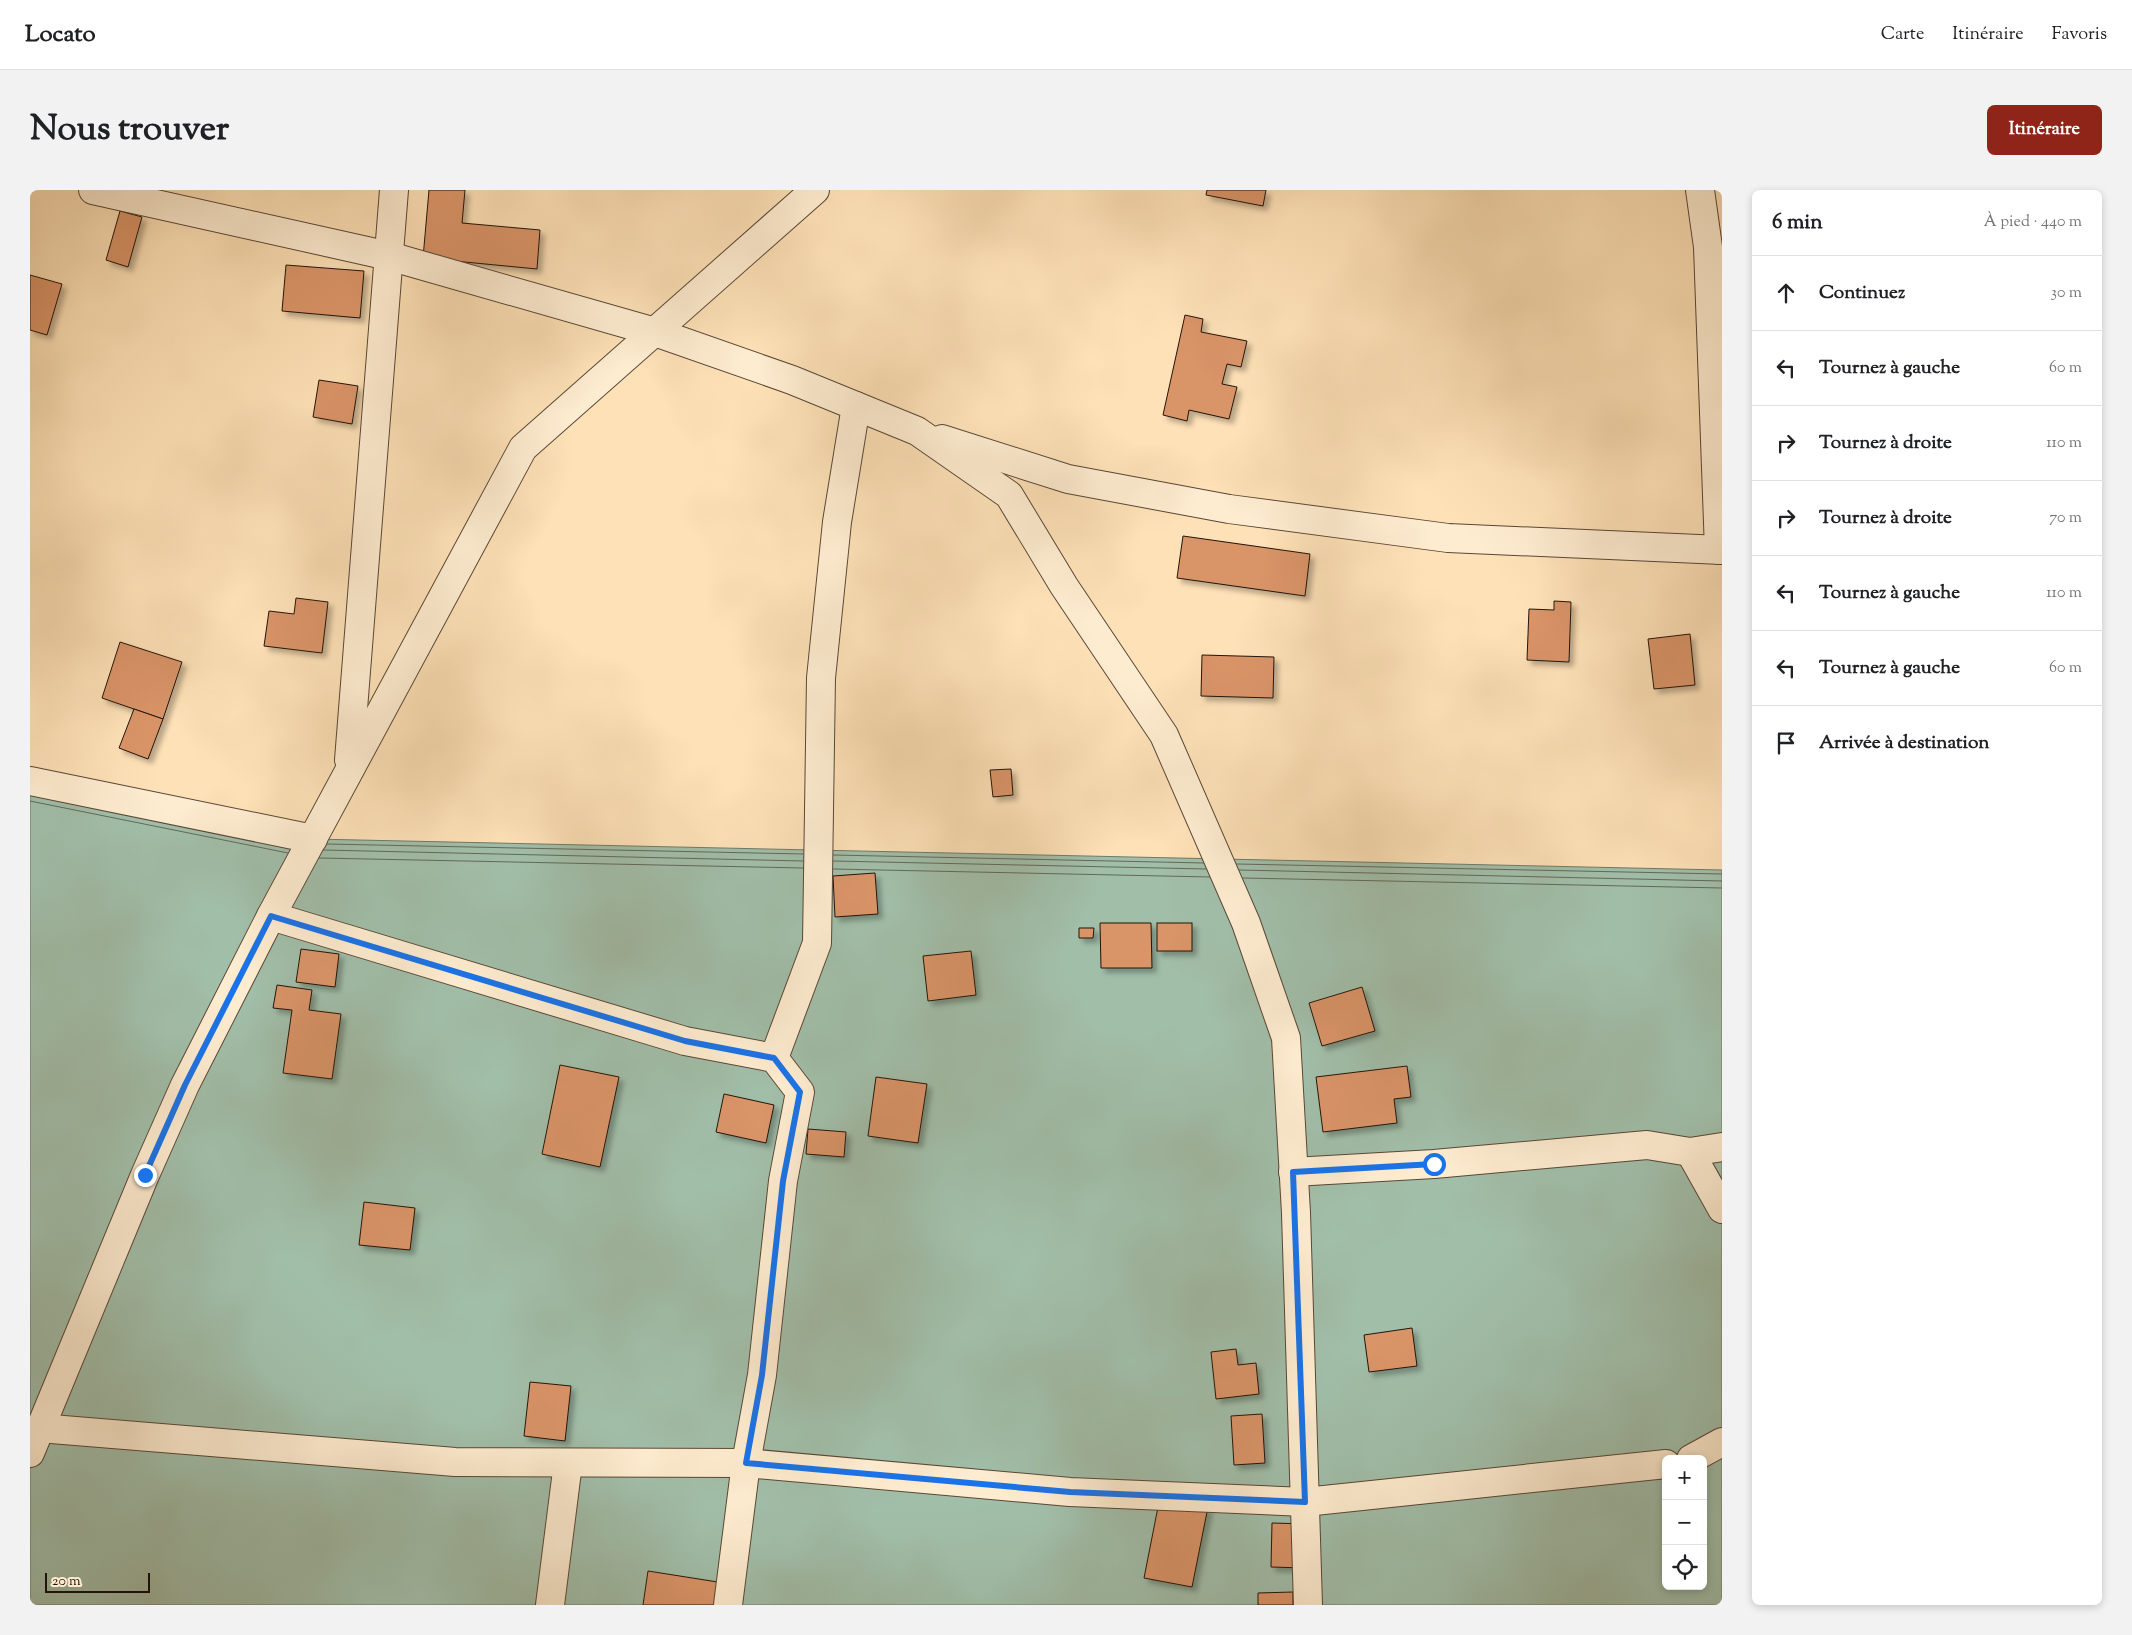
<!DOCTYPE html>
<html lang="fr">
<head>
<meta charset="utf-8">
<style>
	:root { --surface:#fff; --page:#f2f2f2; --text:#202124; --muted:#757577; --line:#e0e0e0; --accent:#8f2418 }
	body { margin:0; font-family:"Sorts Mill Goudy",serif; background:var(--page); color:var(--text) }
	.controls { position:absolute; right:15px; bottom:15px; display:grid; overflow:hidden; border-radius:8px; box-shadow:0 2px 8px #0003 }
	.controls button { width:45px; height:45px; display:grid; place-items:center; padding:0; border:0; border-bottom:1px solid var(--line); background:var(--surface); color:var(--text); font:25px sans-serif }
	.scale { position:absolute; left:15px; bottom:12px; width:105px; box-sizing:border-box; padding-left:5px; border:2px solid #22140b; border-top:0; font-size:14px; line-height:18px; white-space:nowrap; color:#22140b; -webkit-text-stroke:4px #feecd0; paint-order:stroke }
	.stop { position:absolute; width:15px; height:15px; margin:-11px; border:4px solid #1a73e8; border-radius:50%; background:#fff }
	.stop.end { background:#1a73e8; border-color:#fff; box-shadow:0 1px 5px #0008 }
	.list { margin:0; padding:0; list-style:none }
	h2 { display:flex; justify-content:space-between; align-items:center; height:65px; margin:0; padding:0 20px; font-size:21px }
	h2 small { font-size:16px; font-weight:400; color:var(--muted) }
	.list li { display:grid; grid-template-columns:32px 1fr auto; gap:15px; align-items:center; box-sizing:border-box; height:75px; padding:0 20px; border-top:1px solid var(--line) }
	.list b { display:block; font-size:19px; white-space:nowrap }
	.list em { font-size:16px; font-style:normal; color:var(--muted) }
	.icon { flex:none; width:28px; height:28px; fill:none; stroke:currentColor; stroke-width:2; stroke-linecap:round; stroke-linejoin:round }
	.map { position:relative; flex:none; width:1692px; height:1415px; overflow:hidden; border-radius:8px }
	header { display:flex; align-items:center; gap:30px; box-sizing:border-box; height:70px; padding:0 25px; background:var(--surface); border-bottom:1px solid var(--line) }
	header strong { font-size:24px }
	nav { display:flex; gap:28px; margin-inline-start:auto; font-size:18px }
	.intro { display:flex; align-items:center; justify-content:space-between; box-sizing:border-box; height:120px; padding:0 30px }
	h1 { margin:0; font-size:35px }
	.button { padding:12px 22px; border-radius:8px; background:var(--accent); color:#fff; font-size:18px; font-weight:700 }
	main { display:flex; gap:30px; padding:0 30px }
	aside { flex:1; background:var(--surface); border-radius:8px; box-shadow:0 2px 8px #0003 }
	.map>svg:first-child { display:block }
	.water { fill:#a1bea9; stroke:#6e7a6a; fill-rule:evenodd }
	.lines { fill:none; stroke-linecap:round; stroke-linejoin:round }
	.shore { stroke:#62695a; stroke-width:1 }
	.building { fill:#d99467; stroke:#22140b; filter:url(#shadow) }
	.minor-casing { stroke:#594736; stroke-width:30 }
	.minor { stroke:#feecd0; stroke-width:28 }
	.route { stroke:#1a73e8; stroke-width:6 }
</style>
</head>
<body>
<header>
<strong>Locato</strong>
<nav><a>Carte</a><a>Itinéraire</a><a>Favoris</a></nav>
</header>
<div class="intro"><h1>Nous trouver</h1><a class="button">Itinéraire</a></div>
<main>
<div class="map">
<svg width="1692" height="1415" viewBox="0 0 1692 1415">
	<defs>
		<filter id="shadow"><feDropShadow dx="4.5" dy="4.5" stdDeviation="2.5" flood-color="#0004"/></filter>
	</defs>
	<rect width="100%" height="100%" fill="#fee1b7"/>
	<filter id="stains"><feTurbulence type="fractalNoise" baseFrequency=".004" numOctaves="4"/><feColorMatrix values="0 0 0 0 .2 0 0 0 0 .09 0 0 0 0 .02 0 0 0 .5 -.17"/></filter>
	<radialGradient id="worn" r=".72"><stop offset=".6" stop-color="#630" stop-opacity="0"/><stop offset="1" stop-color="#630" stop-opacity=".3"/></radialGradient>
	<path class="water" d="M0 591 283 649 1692 680V1415H0ZM1636 1269H1673V1396H1636Z"/>
	<g class="lines">
		<g class="shore">
			<polyline points="0,611 258,663"/>
			<polyline points="297,654 773,664"/>
			<polyline points="293,660 773,671"/>
			<polyline points="803,665 1174,673"/>
			<polyline points="289,668 773,678"/>
			<polyline points="803,671 1176,679"/>
			<polyline points="1207,674 1692,684"/>
			<polyline points="803,679 1180,687"/>
			<polyline points="1209,680 1692,691"/>
			<polyline points="1213,688 1692,698"/>
		</g>
	</g>
	<g class="building">
		<polygon points="399,0 435,0 432,33 510,40 507,79 393,68"/>
		<polygon points="1177,0 1236,0 1233,16 1176,5"/>
		<polygon points="90,21 112,27 98,77 76,70"/>
		<polygon points="256,75 334,81 330,128 252,121"/>
		<polygon points="0,85 32,94 17,145 0,140"/>
		<polygon points="1155,125 1173,129 1171,142 1217,151 1211,177 1197,174 1192,194 1207,197 1199,229 1159,220 1157,231 1133,225"/>
		<polygon points="289,190 328,196 322,234 283,227"/>
		<polygon points="1153,346 1280,364 1275,406 1147,388"/>
		<polygon points="266,408 298,412 292,463 234,456 239,421 264,424"/>
		<polygon points="1524,411 1541,412 1539,472 1497,470 1499,419 1524,420"/>
		<polygon points="1660,444 1665,495 1624,499 1618,449"/>
		<polygon points="90,452 152,472 133,529 72,508"/>
		<polygon points="1172,465 1244,467 1243,508 1171,506"/>
		<polygon points="104,519 133,529 118,569 89,558"/>
		<polygon points="981,579 983,605 963,607 960,580"/>
		<polygon points="845,683 848,724 805,727 803,686"/>
		<polygon points="1070,733 1121,733 1122,778 1071,778"/>
		<rect x="1127" y="733" width="35" height="28"/>
		<polygon points="1049,738 1064,738 1063,748 1049,748"/>
		<polygon points="271,759 309,764 305,797 266,792"/>
		<polygon points="941,761 946,805 898,811 893,766"/>
		<polygon points="247,795 282,800 279,820 311,824 302,889 253,883 262,820 243,818"/>
		<polygon points="1332,797 1345,841 1292,856 1279,813"/>
		<polygon points="530,875 589,887 570,977 512,964"/>
		<polygon points="1377,876 1381,907 1364,909 1367,933 1293,942 1286,887"/>
		<polygon points="846,887 897,894 888,953 838,946"/>
		<polygon points="694,904 744,915 736,953 686,942"/>
		<polygon points="778,939 816,942 814,967 776,964"/>
		<polygon points="334,1012 385,1018 380,1060 329,1055"/>
		<polygon points="1382,1138 1387,1176 1339,1182 1334,1145"/>
		<polygon points="1206,1159 1208,1175 1226,1173 1229,1204 1186,1209 1181,1162"/>
		<polygon points="500,1192 541,1196 535,1251 494,1246"/>
		<polygon points="1232,1224 1235,1273 1204,1275 1201,1226"/>
		<polygon points="1130,1307 1178,1317 1162,1397 1114,1388"/>
		<polygon points="1242,1333 1277,1334 1275,1378 1241,1377"/>
		<polygon points="618,1381 694,1393 691,1415 613,1415"/>
		<polygon points="1263,1402 1263,1415 1228,1415 1228,1403"/>
	</g>
	<g class="lines">
		<defs>
			<g id="minor">
				<polyline points="63,0 359,66 625,142 762,190 887,241 979,305 1034,396 1134,545 1216,733 1256,848 1266,1023 1278,1415"/>
				<polyline points="1670,0 1678,57 1689,360"/>
				<polyline points="912,249 1038,289 1199,319 1418,348 1692,360"/>
				<polyline points="319,570 364,0"/>
				<polyline points="0,591 283,649"/>
				<polyline points="241,726 655,851 744,868 770,902 753,991 732,1185 716,1273 698,1415"/>
				<polyline points="744,868 787,753 791,488 807,332 826,216"/>
				<polyline points="1660,962 1692,1019"/>
				<polyline points="1263,982 1404,974 1617,955 1660,962 1692,957"/>
				<polyline points="9,1238 425,1272 716,1273 1040,1302 1275,1312 1636,1274"/>
				<polyline points="0,1263 115,985 155,895 241,726 493,258 785,0"/>
				<polyline points="1661,1269 1692,1252"/>
				<polyline points="520,1415 538,1273"/>
			</g>
		</defs>
		<use href="#minor" class="minor-casing"/>
		<use href="#minor" class="minor"/>
	</g>
	<g class="lines">
		<polyline class="route" points="115,985 155,895 241,726 655,851 744,868 770,902 753,991 732,1185 716,1273 1040,1302 1275,1312 1263,982 1404,974"/>
	</g>
	<rect width="100%" height="100%" filter="url(#stains)"/>
	<rect width="100%" height="100%" fill="url(#worn)"/>
</svg>
<div class="controls">
<button>+</button>
<button>−</button>
<button><svg class="icon" aria-label="locate" viewBox="0 0 24 24"><circle cx="12" cy="12" r="6"/><path d="M12 2v4M12 18v4M2 12h4M18 12h4"/></svg></button>
</div>
<div class="scale">20 m</div>
<div class="stop" style="left:1404px;top:974px"></div>
<div class="stop end" style="left:115px;top:985px"></div>
</div>
<aside>
<h2>6 min<small>À pied · 440 m</small></h2>
<ul class="list">
<li><svg class="icon" aria-label="ahead" viewBox="0 0 24 24"><path d="M12 20V5M6 11l6-6 6 6"/></svg><div><b>Continuez</b></div><em>30 m</em></li>
<li><svg class="icon" aria-label="left" viewBox="0 0 24 24"><path d="M17 20v-9H6M10 6l-5 5 5 5"/></svg><div><b>Tournez à gauche</b></div><em>60 m</em></li>
<li><svg class="icon" aria-label="right" viewBox="0 0 24 24"><path d="M7 20v-9h11M14 6l5 5-5 5"/></svg><div><b>Tournez à droite</b></div><em>110 m</em></li>
<li><svg class="icon" aria-label="right" viewBox="0 0 24 24"><path d="M7 20v-9h11M14 6l5 5-5 5"/></svg><div><b>Tournez à droite</b></div><em>70 m</em></li>
<li><svg class="icon" aria-label="left" viewBox="0 0 24 24"><path d="M17 20v-9H6M10 6l-5 5 5 5"/></svg><div><b>Tournez à gauche</b></div><em>110 m</em></li>
<li><svg class="icon" aria-label="left" viewBox="0 0 24 24"><path d="M17 20v-9H6M10 6l-5 5 5 5"/></svg><div><b>Tournez à gauche</b></div><em>60 m</em></li>
<li><svg class="icon" aria-label="arrive" viewBox="0 0 24 24"><path d="M6 21V4h12l-3 4 3 4H6"/></svg><div><b>Arrivée à destination</b></div></li>
</ul>
</aside>
</main>
</body>
</html>
